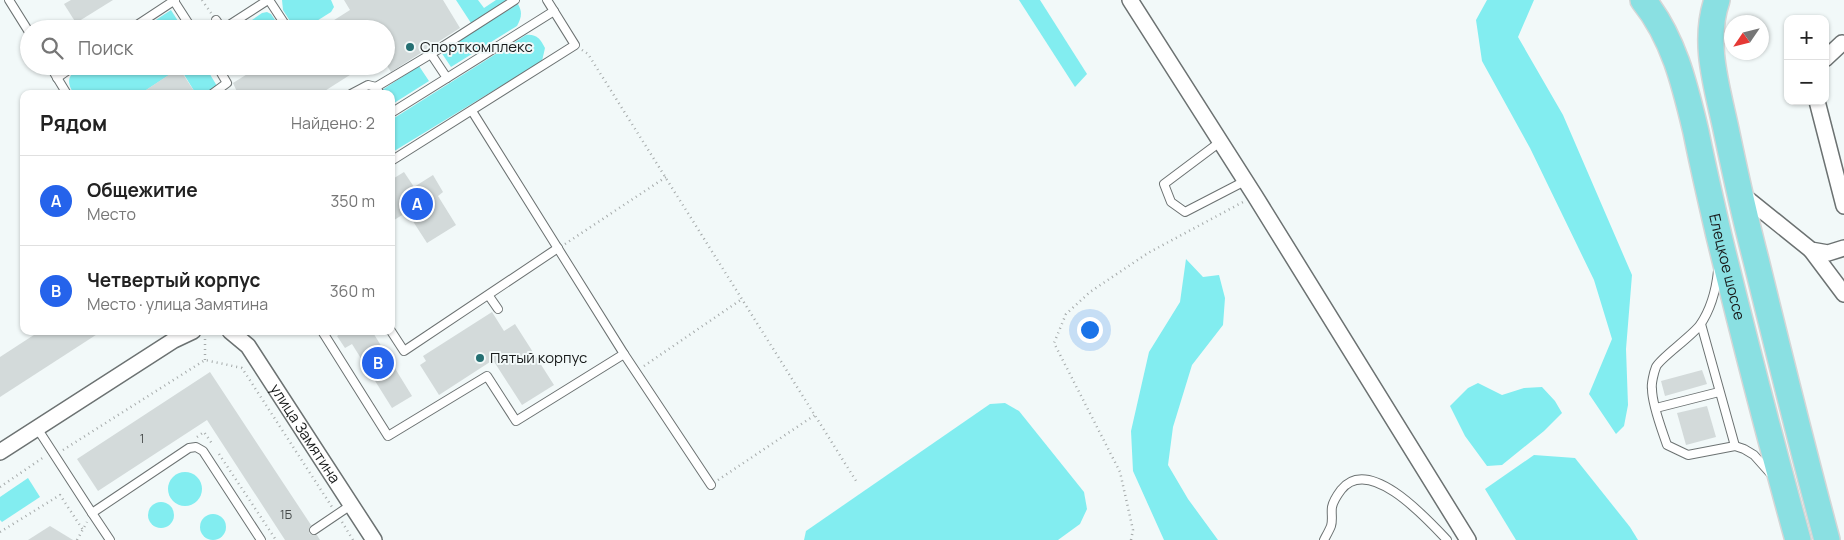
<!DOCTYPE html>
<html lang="ru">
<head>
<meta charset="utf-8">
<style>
	:root { --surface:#fff; --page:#f2f2f2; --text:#222; --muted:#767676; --line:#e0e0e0; --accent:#2563eb }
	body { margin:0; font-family:Manrope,sans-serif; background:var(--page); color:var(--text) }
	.controls { position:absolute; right:15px; top:15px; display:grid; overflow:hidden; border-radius:10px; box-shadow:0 1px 4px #0004 }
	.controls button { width:45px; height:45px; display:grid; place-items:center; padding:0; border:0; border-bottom:1px solid var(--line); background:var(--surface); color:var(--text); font:25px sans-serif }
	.compass { position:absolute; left:1724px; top:15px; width:45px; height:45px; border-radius:50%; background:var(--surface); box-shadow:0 1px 4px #0004; rotate:235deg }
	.you { position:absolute; left:1089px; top:329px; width:18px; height:18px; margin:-12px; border:4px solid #fff; border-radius:50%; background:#1a73e8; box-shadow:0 0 0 8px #1a73e833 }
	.badge { display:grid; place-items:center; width:32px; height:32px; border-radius:50%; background:var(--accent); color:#fff; font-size:16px; font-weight:700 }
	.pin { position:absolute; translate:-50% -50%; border:2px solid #fff; box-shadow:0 1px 5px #0006 }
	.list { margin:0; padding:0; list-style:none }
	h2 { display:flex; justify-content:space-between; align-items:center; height:65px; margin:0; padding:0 20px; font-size:21px }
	h2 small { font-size:16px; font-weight:400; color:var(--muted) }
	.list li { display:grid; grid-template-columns:32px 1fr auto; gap:15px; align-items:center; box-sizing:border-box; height:90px; padding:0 20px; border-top:1px solid var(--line) }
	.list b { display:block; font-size:19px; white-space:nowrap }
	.list p { margin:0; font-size:16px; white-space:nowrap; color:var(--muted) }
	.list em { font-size:16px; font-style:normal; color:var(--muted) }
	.icon { flex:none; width:28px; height:28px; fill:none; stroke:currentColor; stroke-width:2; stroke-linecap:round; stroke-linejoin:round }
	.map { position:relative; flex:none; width:1844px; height:540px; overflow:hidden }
	.search { position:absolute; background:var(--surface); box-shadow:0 1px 4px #0004; left:20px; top:20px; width:375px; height:55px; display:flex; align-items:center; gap:12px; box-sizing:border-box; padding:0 18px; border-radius:28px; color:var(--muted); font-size:19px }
	.panel { position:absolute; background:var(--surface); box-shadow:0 1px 4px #0004; left:20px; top:90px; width:375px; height:245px; border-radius:10px }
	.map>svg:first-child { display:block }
	.green { fill:#82edf0 }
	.building { fill:#d3dada }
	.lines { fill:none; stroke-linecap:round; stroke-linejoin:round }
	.service-casing { stroke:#6c7272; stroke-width:10 }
	.minor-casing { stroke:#6c7272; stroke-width:18 }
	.primary-casing { stroke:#d5d6d6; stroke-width:28 }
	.path { stroke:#a5aaaa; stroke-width:2.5; stroke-dasharray:1 4; stroke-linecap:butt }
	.service { stroke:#fff; stroke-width:8 }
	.minor { stroke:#fff; stroke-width:15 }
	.primary { stroke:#8ae0e2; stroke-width:25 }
	.poi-dot { fill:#246f72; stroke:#f2f9f9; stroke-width:2 }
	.labels { text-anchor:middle; stroke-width:4; stroke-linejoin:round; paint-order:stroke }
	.number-label { font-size:12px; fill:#474b4b }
	.poi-label { font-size:15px; fill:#181b1b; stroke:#f2f9f9; text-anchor:start }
	.street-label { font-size:15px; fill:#181b1b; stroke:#f2f9f9 }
</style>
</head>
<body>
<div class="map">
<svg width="1844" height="540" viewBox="0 0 1844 540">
	<rect width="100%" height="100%" fill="#f2f9f9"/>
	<g class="green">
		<polygon points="282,0 331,0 334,7 331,12 304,29 295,29 283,10"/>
		<polygon points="456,0 478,0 484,8 496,0 507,0 471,23"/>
		<polygon points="1019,0 1040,0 1087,74 1075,87"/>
		<polygon points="1487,0 1534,0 1518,37 1563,115 1632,275 1626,349 1628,405 1624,426 1616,434 1589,394 1612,339 1594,280 1530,148 1482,61 1476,20"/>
		<path d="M518 4C523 13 521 18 517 26L451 67 441 52Z"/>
		<polygon points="171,10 183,29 142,29"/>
		<polygon points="267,12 271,14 281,29 239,29 262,13"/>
		<path d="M526 35C537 34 540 39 545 48L542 61 391 153V120Z"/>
		<path d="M82 66H205L217 86 204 94H196L180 68 140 94H74C65 80 69 74 82 66Z"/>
		<polygon points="419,66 429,81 391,105 391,94 384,94 382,90"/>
		<polygon points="1186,259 1203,277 1219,275 1225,298 1223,325 1192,365 1173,427 1168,465 1188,499 1218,540 1164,540 1133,471 1131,431 1149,352 1180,302"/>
		<polygon points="1478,383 1502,395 1524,388 1542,387 1555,401 1562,413 1544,431 1502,465 1487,466 1465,436 1450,406 1468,388"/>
		<polygon points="1005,403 1019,411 1084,492 1087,509 1080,524 1058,540 804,540 806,531 990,404"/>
		<polygon points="1534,455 1575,458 1630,527 1638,540 1516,540 1485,489"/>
		<circle cx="185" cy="489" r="17"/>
		<polygon points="28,478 40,497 2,522 0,520 0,497"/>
		<circle cx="161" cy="515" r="13"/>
		<circle cx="213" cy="527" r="13"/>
	</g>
	<g class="building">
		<polygon points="71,0 113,0 76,23 64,4"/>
		<polygon points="344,0 443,0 460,28 391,72 386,64 386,29 320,29 350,10"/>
		<polygon points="260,66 364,66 320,94 238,94 233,83"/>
		<polygon points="179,68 196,94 140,94"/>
		<polygon points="404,172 414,187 433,175 443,192 438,196 456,225 427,243 407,212 391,222 391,180"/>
		<polygon points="492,312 504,331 515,324 554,385 522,405 493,360 439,395 420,365 426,361 423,356"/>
		<polygon points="40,331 102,331 0,397 0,357"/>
		<polygon points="344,331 372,331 412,396 392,408 352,344 345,348 337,336"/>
		<polygon points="1702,370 1707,384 1665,396 1661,381"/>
		<polygon points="210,372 311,525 309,528 309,533 312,535 317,535 320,540 285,540 207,420 98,491 77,459"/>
		<polygon points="1707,406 1716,437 1686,445 1677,413"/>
		<polygon points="50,526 73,540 28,540"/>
	</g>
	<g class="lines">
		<defs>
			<g id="service">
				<polyline points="9,0 29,32"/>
				<polyline points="269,0 288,29"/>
				<polyline points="174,1 192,29"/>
				<polyline points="216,20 222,29"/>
				<polyline points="131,29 175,0"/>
				<polyline points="223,29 268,0"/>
				<polyline points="50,66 67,94"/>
				<polyline points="57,78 74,66"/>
				<polyline points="447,78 431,54 515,0"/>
				<polyline points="376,87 431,54"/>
				<polyline points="212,94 227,83 217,66"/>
				<polyline points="351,94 368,85 376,87 380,94"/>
				<polyline points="472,111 624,354 711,485"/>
				<polyline points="391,113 554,11"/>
				<polyline points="1220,142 1164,184 1171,202 1185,212 1245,181"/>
				<polyline points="391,161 575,45 547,0"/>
				<path d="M1718 271C1716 290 1711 309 1700 325 1691 337 1659 359 1656 367 1654 372 1651 384 1652 389 1652 405 1662 430 1667 445L1688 455 1735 446 1744 449 1754 455 1770 473"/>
				<polyline points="489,296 498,309"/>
				<polyline points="1701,324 1735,446"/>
				<polyline points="322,331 388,436 487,376 516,421 624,354"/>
				<polyline points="391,331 404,351 558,248"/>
				<polyline points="1656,408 1719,392"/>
				<polyline points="37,428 92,513 189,448 196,447 203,451 261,540"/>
				<polyline points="92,513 110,540"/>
				<polyline points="314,530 351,505"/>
				<path d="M1324 540C1326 536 1329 531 1331 526 1333 520 1331 513 1332 507 1333 502 1338 494 1341 490 1369 454 1428 520 1447 540"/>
			</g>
			<g id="minor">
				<polyline points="1130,0 1255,196 1468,540"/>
				<polyline points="1825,59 1842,43"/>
				<polyline points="1817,101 1844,206"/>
				<polyline points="1739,192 1811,250 1828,253 1844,248"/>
				<polyline points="1811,250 1844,294"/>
				<path id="s1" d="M230 331 248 346 374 540"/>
				<polyline points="0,452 174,340 193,331"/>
			</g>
			<g id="primary">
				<path id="s2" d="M1643 0C1674 38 1685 86 1696 132 1703 167 1711 201 1719 236 1744 338 1770 439 1798 540"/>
				<path d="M1717 0C1702 44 1718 90 1727 134 1736 177 1745 218 1756 260 1779 354 1802 447 1827 540"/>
			</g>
		</defs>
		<use href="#service" class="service-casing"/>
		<use href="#minor" class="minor-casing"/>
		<use href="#primary" class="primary-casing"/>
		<g class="path">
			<polyline points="202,0 211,13"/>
			<polyline points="582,50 588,54 858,484"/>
			<polyline points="565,244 666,177"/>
			<polyline points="205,339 205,360"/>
			<polyline points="644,366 742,299"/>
			<polyline points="197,437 204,432 213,445"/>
			<polyline points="63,450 205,360 242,368 332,507"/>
			<polyline points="219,454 276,540"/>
			<polyline points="718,480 815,415"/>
			<polyline points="0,487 44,457"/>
			<polyline points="342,522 353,540"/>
			<polyline points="0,532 60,495 83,530"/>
			<polyline points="77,540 87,522"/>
			<polyline points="1131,540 1133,530 1120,472 1054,343 1066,314 1090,292 1148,253 1243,202"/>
		</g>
		<use href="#service" class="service"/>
		<use href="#minor" class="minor"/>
		<use href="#primary" class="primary"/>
	</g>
	<g class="poi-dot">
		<circle cx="410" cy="47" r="5"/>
		<circle cx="480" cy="358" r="5"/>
	</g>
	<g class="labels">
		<g class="number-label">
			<text x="142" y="443">1</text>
			<text x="286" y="519">1Б</text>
		</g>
		<g class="poi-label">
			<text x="420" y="52">Спорткомплекс</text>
			<text x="490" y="363">Пятый корпус</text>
		</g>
		<g class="street-label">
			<text dy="5" stroke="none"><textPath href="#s2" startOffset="282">Елецкое шоссе</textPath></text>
			<text dy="5" stroke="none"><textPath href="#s1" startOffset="128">улица Замятина</textPath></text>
		</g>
	</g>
</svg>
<div class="controls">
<button>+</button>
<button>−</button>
</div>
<svg class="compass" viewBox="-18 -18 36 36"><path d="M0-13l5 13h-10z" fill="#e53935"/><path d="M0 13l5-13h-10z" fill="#767676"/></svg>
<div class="you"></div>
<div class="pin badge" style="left:417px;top:204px">A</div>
<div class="pin badge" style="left:378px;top:363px">B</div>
<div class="search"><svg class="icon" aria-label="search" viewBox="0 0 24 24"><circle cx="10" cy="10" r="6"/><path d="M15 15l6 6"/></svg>Поиск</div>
<section class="panel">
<h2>Рядом<small>Найдено: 2</small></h2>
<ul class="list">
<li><span class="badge">A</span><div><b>Общежитие</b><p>Место</p></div><em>350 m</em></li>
<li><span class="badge">B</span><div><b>Четвертый корпус</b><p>Место · улица Замятина</p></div><em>360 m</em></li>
</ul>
</section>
</div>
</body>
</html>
